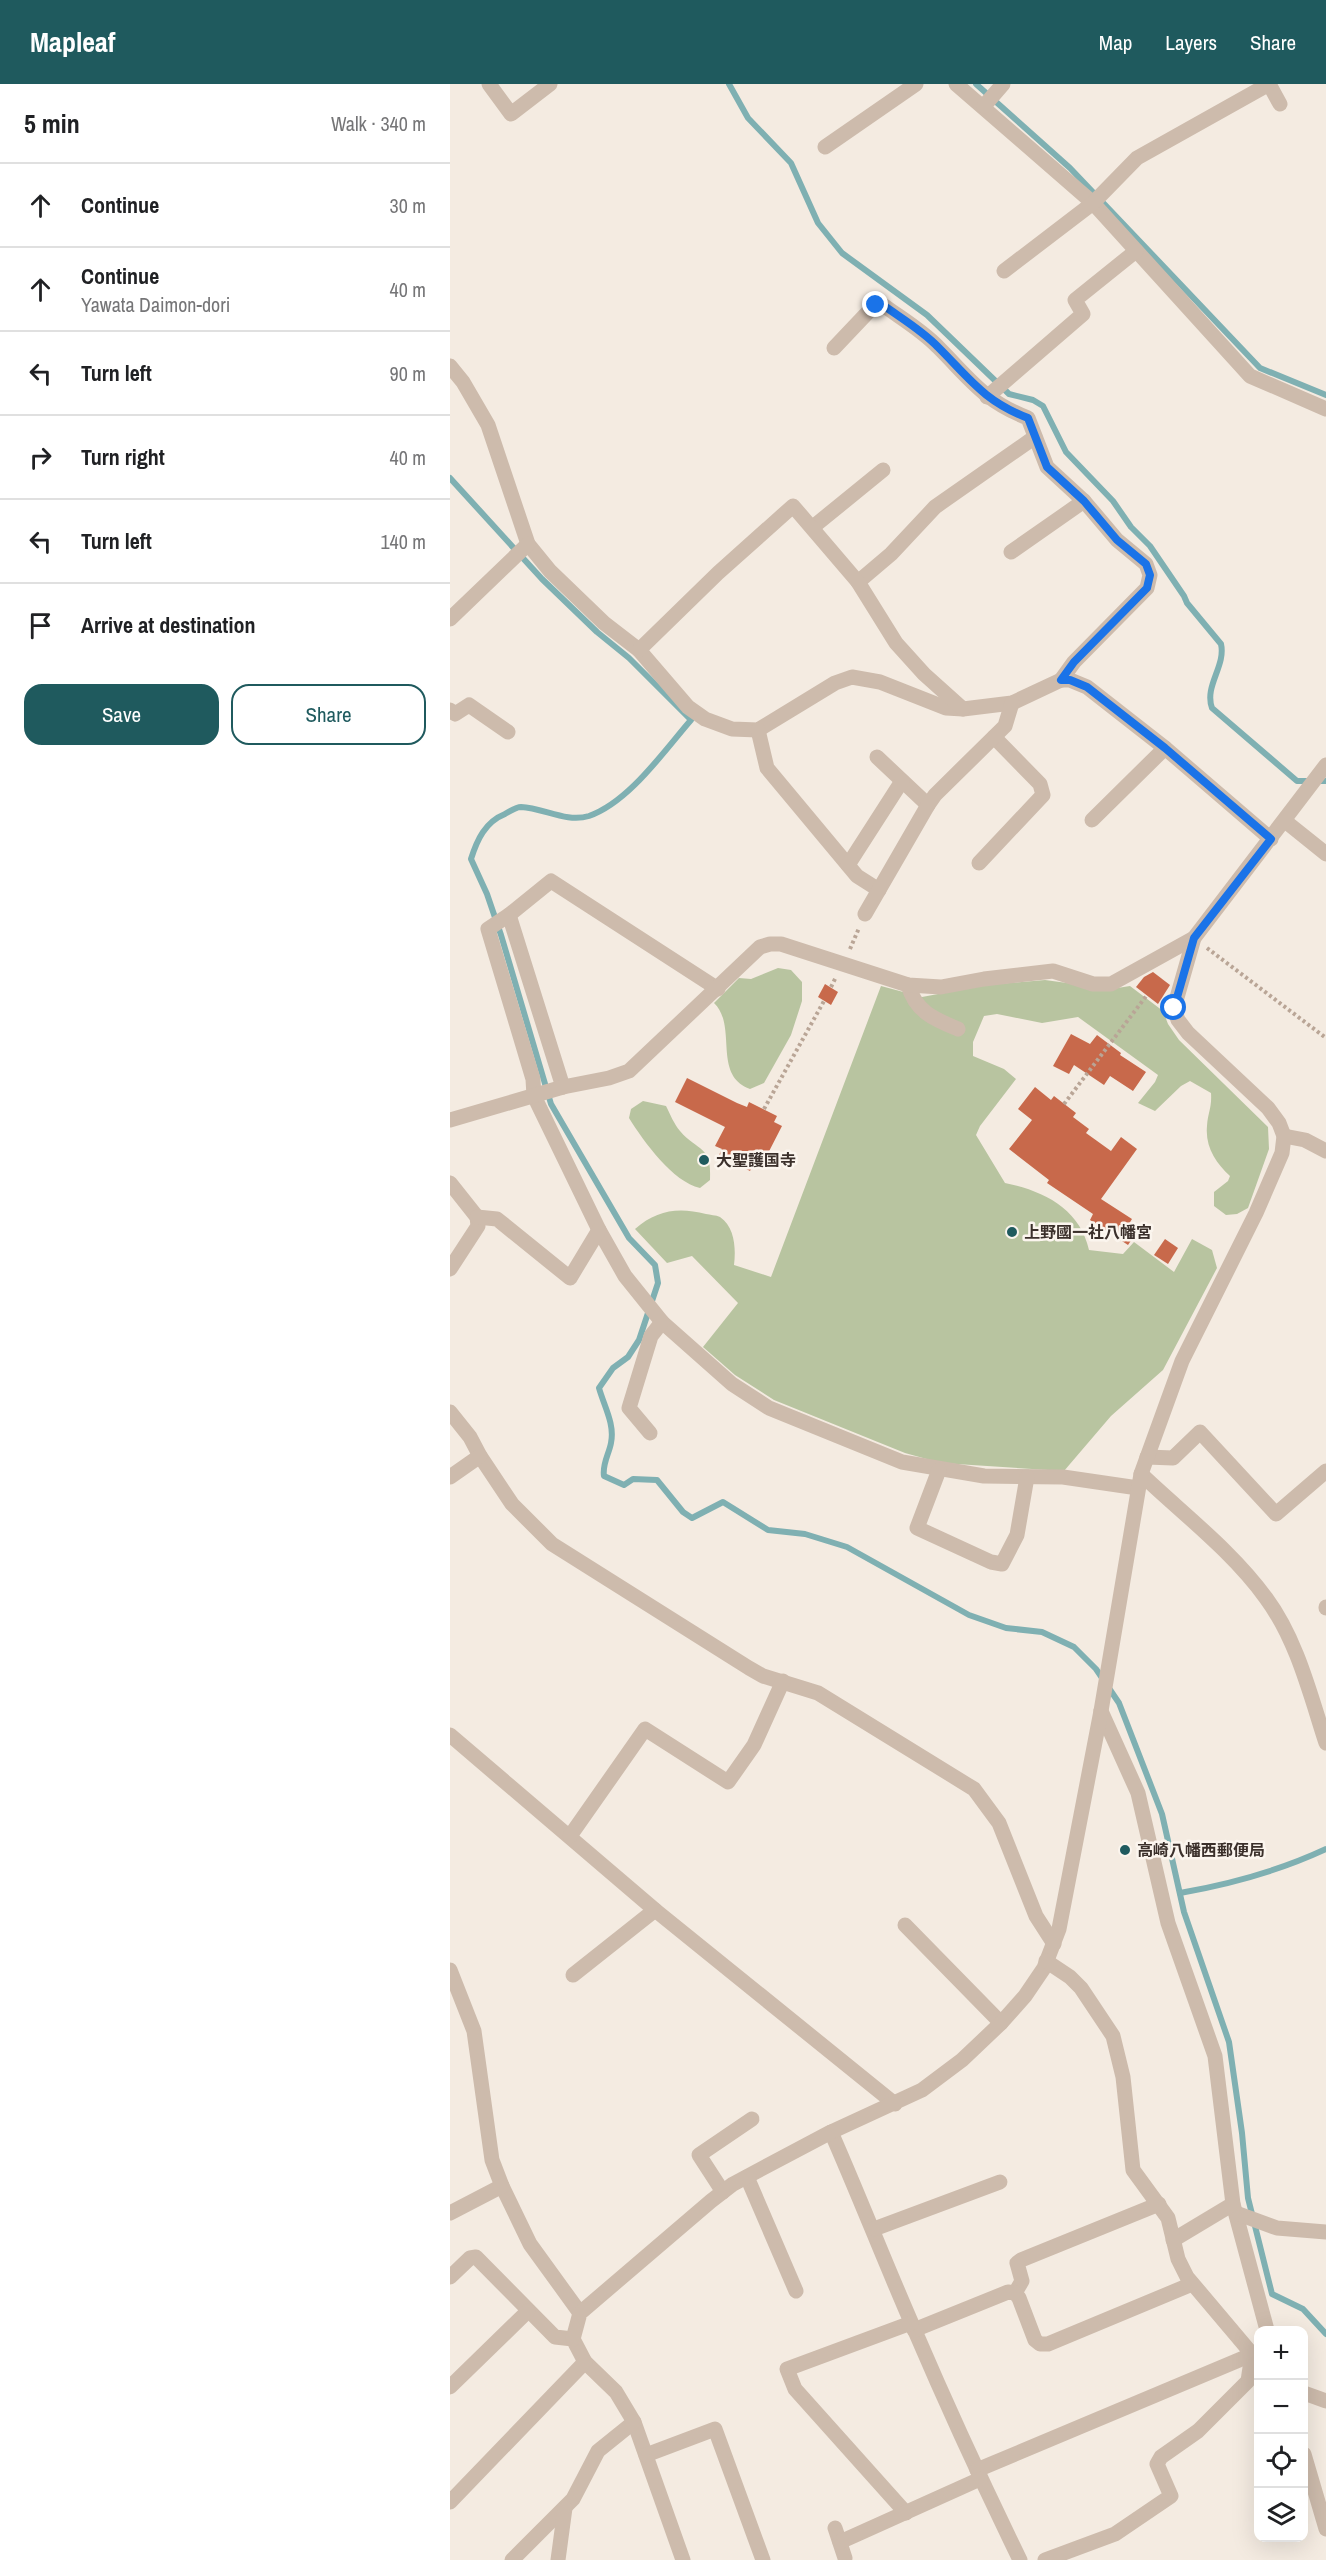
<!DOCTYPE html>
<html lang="en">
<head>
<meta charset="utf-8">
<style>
	:root { --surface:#fff; --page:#f6f6f6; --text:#202124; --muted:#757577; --line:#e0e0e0; --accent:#1f5a5e }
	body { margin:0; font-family:"Archivo Narrow","Noto Sans JP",sans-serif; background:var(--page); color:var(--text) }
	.controls { position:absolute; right:18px; bottom:18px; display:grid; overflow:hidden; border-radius:12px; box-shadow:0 6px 24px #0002 }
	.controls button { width:54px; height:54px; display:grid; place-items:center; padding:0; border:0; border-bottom:2px solid var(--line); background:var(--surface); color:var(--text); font:30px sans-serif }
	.stop { position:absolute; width:18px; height:18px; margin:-14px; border:4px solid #1a73e8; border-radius:50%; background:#fff }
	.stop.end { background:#1a73e8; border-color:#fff; box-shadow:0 2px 6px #0008 }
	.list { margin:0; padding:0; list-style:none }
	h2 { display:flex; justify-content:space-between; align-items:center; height:78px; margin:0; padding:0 24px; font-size:26px }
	h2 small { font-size:20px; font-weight:400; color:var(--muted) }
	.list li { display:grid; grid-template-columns:39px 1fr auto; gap:18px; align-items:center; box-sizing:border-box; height:84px; padding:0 24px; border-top:2px solid var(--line) }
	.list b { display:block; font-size:22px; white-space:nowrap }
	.list p { margin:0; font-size:20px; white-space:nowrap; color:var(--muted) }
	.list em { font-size:20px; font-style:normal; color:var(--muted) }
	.actions { display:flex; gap:12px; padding:18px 24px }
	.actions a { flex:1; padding:14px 0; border:2px solid var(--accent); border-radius:18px; text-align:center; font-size:21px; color:var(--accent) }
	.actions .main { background:var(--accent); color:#fff }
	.icon { flex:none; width:33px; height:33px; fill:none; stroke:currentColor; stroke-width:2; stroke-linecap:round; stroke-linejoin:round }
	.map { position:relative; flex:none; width:876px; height:2476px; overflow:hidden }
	header { display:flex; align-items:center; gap:36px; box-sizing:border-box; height:84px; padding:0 30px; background:var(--accent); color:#fff }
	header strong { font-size:28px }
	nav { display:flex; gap:33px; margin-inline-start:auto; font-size:21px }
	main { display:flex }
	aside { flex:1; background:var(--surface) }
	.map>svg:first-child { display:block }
	.green { fill:#b8c4a0 }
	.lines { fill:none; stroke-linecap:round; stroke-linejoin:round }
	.stream { stroke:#7fb0b2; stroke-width:6 }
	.building { fill:#c8694b }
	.path { stroke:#b9a596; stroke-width:4; stroke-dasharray:3 3; stroke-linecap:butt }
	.minor { stroke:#cdbbac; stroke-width:15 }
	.route { stroke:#1a73e8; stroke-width:8 }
	.poi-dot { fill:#1f5a5e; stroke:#fbf5ee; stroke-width:2 }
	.labels { text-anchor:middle; stroke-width:5; stroke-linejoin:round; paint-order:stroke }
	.poi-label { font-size:16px; font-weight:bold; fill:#3b302b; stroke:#fbf5ee; text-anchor:start }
</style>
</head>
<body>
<header>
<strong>Mapleaf</strong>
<nav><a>Map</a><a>Layers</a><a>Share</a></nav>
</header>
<main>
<aside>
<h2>5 min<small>Walk · 340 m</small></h2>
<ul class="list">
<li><svg class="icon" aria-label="ahead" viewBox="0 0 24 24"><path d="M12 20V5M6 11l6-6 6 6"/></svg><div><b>Continue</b></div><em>30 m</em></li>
<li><svg class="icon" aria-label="ahead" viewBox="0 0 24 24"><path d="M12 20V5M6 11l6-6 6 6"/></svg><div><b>Continue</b><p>Yawata Daimon-dori</p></div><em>40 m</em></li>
<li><svg class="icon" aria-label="left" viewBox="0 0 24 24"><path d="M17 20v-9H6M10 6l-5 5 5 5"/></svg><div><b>Turn left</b></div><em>90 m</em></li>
<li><svg class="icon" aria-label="right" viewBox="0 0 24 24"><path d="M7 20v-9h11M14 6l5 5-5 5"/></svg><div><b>Turn right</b></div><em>40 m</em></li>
<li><svg class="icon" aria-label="left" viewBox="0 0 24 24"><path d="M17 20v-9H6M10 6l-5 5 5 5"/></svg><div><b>Turn left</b></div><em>140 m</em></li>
<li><svg class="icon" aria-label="arrive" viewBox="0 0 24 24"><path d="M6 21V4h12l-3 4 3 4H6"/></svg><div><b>Arrive at destination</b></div></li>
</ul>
<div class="actions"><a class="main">Save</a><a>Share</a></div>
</aside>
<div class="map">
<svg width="876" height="2476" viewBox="0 0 876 2476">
	<rect width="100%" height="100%" fill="#f4ebe1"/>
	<g class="green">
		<path d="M328 884 341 886 352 898V917L341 951 314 999 300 1005C262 991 288 942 264 919L289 894 301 895Z"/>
		<path d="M595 896 661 905 680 902 713 927 718 940 729 956 818 1043 819 1065 798 1124 787 1130 776 1131 764 1122V1108L778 1097 780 1092C766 1079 755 1063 757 1042 758 1028 762 1024 761 1009L740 997 731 1002 705 1027 688 1019 705 998 708 991 628 933 592 939 547 930 534 932 523 958V972L554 985 566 995 530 1042 526 1051 555 1099C594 1107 630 1125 639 1166L673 1170 684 1158 724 1188 742 1155 762 1166 767 1184 713 1286 661 1332 614 1387 491 1379 455 1369 324 1316 285 1291 253 1263 288 1219 242 1172 217 1179 185 1145C207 1126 228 1123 256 1130 260 1131 266 1131 270 1133 285 1143 286 1165 284 1181L321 1193 431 902 472 913 536 901Z"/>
		<path d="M193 1017 216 1022C220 1030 224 1040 230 1047 248 1068 262 1061 260 1096L250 1104C223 1098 194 1058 179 1034L181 1025Z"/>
	</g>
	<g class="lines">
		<g class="stream">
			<path d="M279 0 298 34 341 79 368 139 392 169 477 231 559 310 583 316 593 322 616 368 663 417 681 443 700 462 734 512 737 519 771 560C776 582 754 602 762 624L847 697H876"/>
			<polyline points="526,0 620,84 810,284 876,311"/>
			<path d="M0 394 92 495 147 548 179 574 241 636C214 667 179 718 139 732 116 739 94 724 71 723 66 723 60 727 55 730 35 738 27 756 21 775L37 810 51 851 101 1020 179 1154 205 1181 208 1199 189 1256 178 1273 163 1284 149 1304C154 1322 165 1340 161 1359 159 1370 152 1380 154 1392L174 1401 183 1395 207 1396 233 1428 242 1434 273 1418 318 1446 355 1450 397 1463 519 1531 556 1544 592 1548 624 1563 646 1585 669 1619 712 1730 734 1828 779 1958 792 2049 798 2114 822 2210 853 2225 876 2250"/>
			<path d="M730 1809C781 1800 829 1787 876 1765"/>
		</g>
	</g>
	<g class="building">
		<polygon points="703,888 720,901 708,920 686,903 694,893"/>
		<polygon points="375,900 388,908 381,921 368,913"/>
		<polygon points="621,950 640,960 647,951 671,969 670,971 696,988 683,1007 660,992 654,1001 624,981 619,990 603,982"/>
		<polygon points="237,994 287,1019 297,1023 299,1018 327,1032 324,1038 332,1042 310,1085 303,1081 300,1087 269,1071 272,1065 265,1062 275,1043 225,1018"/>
		<polygon points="585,1003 601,1016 604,1012 626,1029 623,1033 639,1045 636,1049 661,1067 671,1053 687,1065 651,1115 682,1135 677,1143 686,1149 678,1161 640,1136 643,1130 597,1099 599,1096 559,1065 582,1036 568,1025"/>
		<polygon points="715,1155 728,1164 718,1180 704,1171"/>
	</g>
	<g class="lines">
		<g class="path">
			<polyline points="757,864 876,954"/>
			<polyline points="400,865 409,844"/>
			<polyline points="381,903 386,893"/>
			<polyline points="614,1020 697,911"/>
			<polyline points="314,1025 374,917"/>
		</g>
		<g class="minor">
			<polyline points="39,0 61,30 100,0"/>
			<polyline points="506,0 643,119 800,292 876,325"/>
			<polyline points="819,0 830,20"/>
			<polyline points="534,22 553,0"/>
			<polyline points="375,63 466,0"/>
			<polyline points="554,187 643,119 687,74 819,0"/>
			<path d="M384 264 420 226 426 221H433C451 234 473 247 488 263 520 295 534 317 578 334L597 383 634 417 667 456 696 480 700 491 697 504 624 578 611 596"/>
			<polyline points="0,282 13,298 38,341 78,460 100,487 154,539 189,566 238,623 255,635 282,645 308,646 385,599 402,593 430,598 496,624 513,625 562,619 611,596 620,596 637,603 715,664 821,755"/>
			<polyline points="537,313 633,230 625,216 686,167"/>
			<polyline points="363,443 433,386"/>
			<polyline points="561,468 634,417"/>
			<polyline points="408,498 441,470 485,423 585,353"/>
			<polyline points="0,535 78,460"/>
			<polyline points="189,566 268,489 343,422 408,498 446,559 474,590 513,625"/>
			<polyline points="0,626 5,630 19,621 58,648"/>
			<polyline points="308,646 317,684 407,792 429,806"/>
			<polyline points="427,673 478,721"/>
			<polyline points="642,736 715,664"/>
			<polyline points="835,737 876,770"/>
			<polyline points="529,779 593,711 590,700 544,653"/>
			<polyline points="398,781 452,697"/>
			<polyline points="415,830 478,721 485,711 555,642 562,619"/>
			<polyline points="59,831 113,1003"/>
			<path d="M458 901C466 928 484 935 508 945"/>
			<polyline points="268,905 101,797 59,831 38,845 83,995 84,1012 149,1146 175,1192 212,1238 282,1300 319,1324 452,1378 534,1392 613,1393 688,1404"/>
			<polyline points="0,1036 113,1003 159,994 179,987 310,863 320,860 331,860 458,901 491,903 534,895 603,887 643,900 661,900 744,854"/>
			<polyline points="834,1052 855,1056 876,1067"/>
			<polyline points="0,1099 27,1133 28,1142 0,1185"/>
			<polyline points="27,1133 47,1135 120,1194 149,1146"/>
			<polyline points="0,1328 20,1353 30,1372 62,1420 102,1460 299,1584 313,1592 368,1609 524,1705 549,1739 586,1832 604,1860"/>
			<polyline points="200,1349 179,1324 201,1252 212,1238"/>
			<polyline points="697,1373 723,1374 750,1348 826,1430 876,1387"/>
			<polyline points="489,1386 467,1444 541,1478 552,1480 567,1451 577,1393"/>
			<path d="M691 1390C733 1430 782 1467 816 1514 847 1556 860 1610 876 1659"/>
			<polyline points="0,1393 30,1372"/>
			<polyline points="876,1523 876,1524"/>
			<polyline points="651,1627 688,1709 718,1839 765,1972 783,2120 817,2246"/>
			<polyline points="0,1651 205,1826 445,2020"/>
			<polyline points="120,1752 195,1645 278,1698 304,1661 333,1597"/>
			<polyline points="455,1841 551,1939"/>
			<polyline points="0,1886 24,1947 42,2076 52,2102 80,2160 130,2229"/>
			<polyline points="123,1891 205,1826"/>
			<path d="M381 2048C410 2114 436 2181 465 2247 498 2324 533 2400 570 2476"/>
			<polyline points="297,2093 346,2207"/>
			<polyline points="273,2108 249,2071 302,2035"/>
			<polyline points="0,2129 52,2102"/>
			<polyline points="786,2129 827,2144 876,2148"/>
			<polyline points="424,2145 550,2098"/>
			<polyline points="723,2156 783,2120"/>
			<polyline points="0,2193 20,2174 26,2173 105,2253 123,2255 135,2278 166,2308 184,2338 233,2476"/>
			<polyline points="565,2209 572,2197 567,2179 571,2176 709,2120"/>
			<polyline points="464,2246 558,2208 565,2209 569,2214 585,2256 590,2260 598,2260 742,2200"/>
			<polyline points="123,2255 130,2229 261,2117 283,2100 381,2048 472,2006 512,1976 551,1939 575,1912 594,1884 609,1845 651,1627 691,1390 732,1277 806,1129 832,1069 834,1052 829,1039 818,1024 738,949 728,936 724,924 744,854 876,681"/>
			<polyline points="0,2303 78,2227"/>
			<polyline points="854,2309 876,2317"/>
			<polyline points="854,2370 876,2445"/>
			<polyline points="196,2371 265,2345 313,2476"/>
			<polyline points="527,2386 808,2268"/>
			<polyline points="0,2418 135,2278"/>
			<polyline points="456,2429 345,2305 337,2285 461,2239"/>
			<polyline points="385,2444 395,2474"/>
			<polyline points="390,2458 530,2395"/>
			<polyline points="62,2476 123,2415 148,2367 184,2338"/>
			<polyline points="108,2476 115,2424"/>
			<polyline points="595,2476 665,2450 721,2412 707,2380 711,2373 748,2347 798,2297 802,2270 737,2193 728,2175 718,2134 683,2086 673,1993 663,1952 631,1904 620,1893 596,1877"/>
		</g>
	</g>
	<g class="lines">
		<path class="route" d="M426 221H433C451 234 473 247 488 263 520 295 534 317 578 334L597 383 634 417 667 456 696 480 700 491 697 504 624 578 611 596H620L637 603 715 664 821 755 744 854 724 924"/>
	</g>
	<g class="poi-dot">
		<circle cx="254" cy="1076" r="6"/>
		<circle cx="562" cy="1148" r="6"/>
		<circle cx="675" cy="1766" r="6"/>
	</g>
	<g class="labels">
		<g class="poi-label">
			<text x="266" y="1082">大聖護国寺</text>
			<text x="574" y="1154">上野國一社八幡宮</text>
			<text x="687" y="1772">高崎八幡西郵便局</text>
		</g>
	</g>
</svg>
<div class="controls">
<button>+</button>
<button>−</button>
<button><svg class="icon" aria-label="locate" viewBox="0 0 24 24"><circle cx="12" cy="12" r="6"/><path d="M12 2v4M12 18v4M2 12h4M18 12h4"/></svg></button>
<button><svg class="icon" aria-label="layers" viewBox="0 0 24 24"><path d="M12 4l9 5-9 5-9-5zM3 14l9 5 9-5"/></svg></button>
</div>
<div class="stop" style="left:724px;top:924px"></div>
<div class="stop end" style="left:426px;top:221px"></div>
</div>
</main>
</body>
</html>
